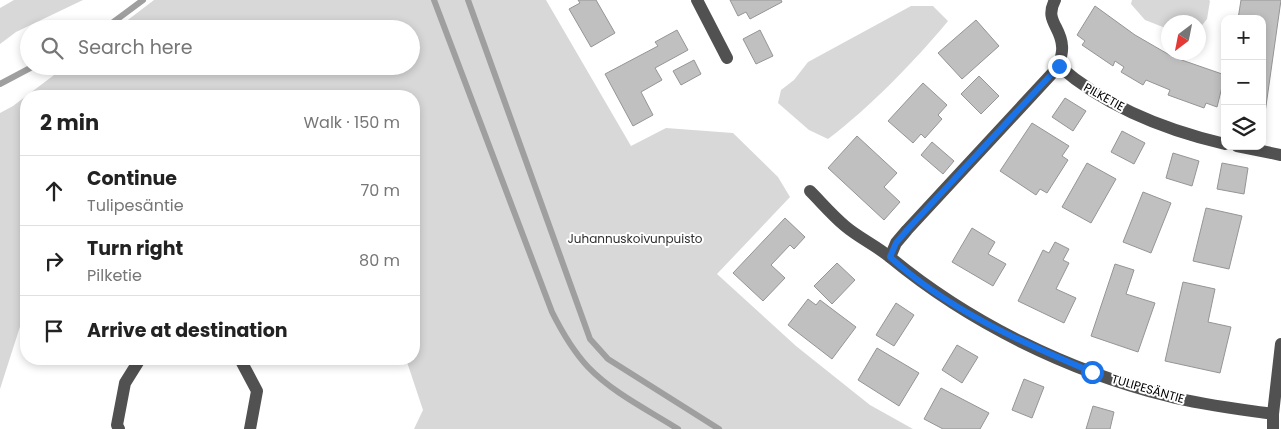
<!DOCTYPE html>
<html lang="en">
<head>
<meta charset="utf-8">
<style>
	:root { --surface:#fff; --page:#f6f6f6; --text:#222; --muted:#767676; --line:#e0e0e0 }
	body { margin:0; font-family:Poppins,sans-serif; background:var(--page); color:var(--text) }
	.controls { position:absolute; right:15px; top:15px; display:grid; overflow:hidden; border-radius:10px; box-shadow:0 2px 8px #0003 }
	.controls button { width:45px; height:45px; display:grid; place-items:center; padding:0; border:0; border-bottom:1px solid var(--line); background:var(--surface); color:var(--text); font:25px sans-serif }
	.compass { position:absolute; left:1161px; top:15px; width:45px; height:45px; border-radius:50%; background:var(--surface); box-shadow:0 2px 8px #0003; rotate:212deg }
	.stop { position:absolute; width:15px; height:15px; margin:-11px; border:4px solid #1a73e8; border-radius:50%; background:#fff }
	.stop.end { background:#1a73e8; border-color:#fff; box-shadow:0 1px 5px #0008 }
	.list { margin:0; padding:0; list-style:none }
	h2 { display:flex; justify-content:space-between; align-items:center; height:65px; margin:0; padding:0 20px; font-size:21px }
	h2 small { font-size:16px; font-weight:400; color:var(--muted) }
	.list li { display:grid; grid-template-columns:32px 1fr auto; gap:15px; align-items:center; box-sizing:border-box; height:70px; padding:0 20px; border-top:1px solid var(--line) }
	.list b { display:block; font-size:19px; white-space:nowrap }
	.list p { margin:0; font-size:16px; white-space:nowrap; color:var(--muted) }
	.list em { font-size:16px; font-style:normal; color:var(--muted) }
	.icon { flex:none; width:28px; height:28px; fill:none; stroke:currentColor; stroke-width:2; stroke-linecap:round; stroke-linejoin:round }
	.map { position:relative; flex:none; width:1281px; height:429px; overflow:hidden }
	.search { position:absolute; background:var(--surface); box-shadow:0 2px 8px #0003; left:20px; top:20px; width:400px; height:55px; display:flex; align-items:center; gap:12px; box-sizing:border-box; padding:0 18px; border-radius:28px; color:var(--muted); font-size:19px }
	.panel { position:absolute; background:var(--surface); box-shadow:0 2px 8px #0003; left:20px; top:90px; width:400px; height:275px; border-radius:20px }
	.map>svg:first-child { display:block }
	.green { fill:#d8d8d8 }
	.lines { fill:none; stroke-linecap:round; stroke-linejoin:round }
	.stream { stroke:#9f9f9f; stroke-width:6 }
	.building { fill:#c0c0c0; stroke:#959595 }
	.minor { stroke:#515151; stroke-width:12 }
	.route { stroke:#1a73e8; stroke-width:6 }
	.labels { text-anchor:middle; stroke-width:4; stroke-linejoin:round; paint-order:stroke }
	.street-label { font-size:12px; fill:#000; stroke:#fff }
	.park-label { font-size:12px; fill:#2f2f2f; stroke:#fff }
</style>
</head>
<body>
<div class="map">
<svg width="1281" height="429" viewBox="0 0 1281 429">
	<rect width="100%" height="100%" fill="#fff"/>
	<g class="green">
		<polygon points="14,0 83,0 16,32 0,44 0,8"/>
		<polygon points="154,0 546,0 631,146 666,128 733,133 778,177 790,197 717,274 796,346 870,405 913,429 414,429 423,410 406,359 414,359 414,96 26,96 26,308 0,389 0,113 13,106 66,66 411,66 411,29 116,29"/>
		<polygon points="1132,0 1209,0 1210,1 1207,19 1199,29 1198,22 1168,22 1168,29 1145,20 1131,4"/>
		<path d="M911 6H933L948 21C916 60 868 109 828 139L809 130 778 103 781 90 794 80 808 62Z"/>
	</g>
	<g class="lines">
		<g class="stream">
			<path d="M434 0 552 312C562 332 573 351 588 367 613 393 648 410 678 429"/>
			<polyline points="468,0 590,339 608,359 719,429"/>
			<polyline points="104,29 143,0"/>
			<polyline points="0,84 34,66"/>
		</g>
	</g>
	<g class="building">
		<polygon points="578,0 596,0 615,33 591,47 569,9 580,3"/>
		<polygon points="730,0 781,0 782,2 750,19 746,12 738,16"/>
		<polygon points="1241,0 1281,0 1264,120 1262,19 1238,19"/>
		<polygon points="1095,6 1135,35 1173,57 1225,75 1217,107 1206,103 1204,108 1168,95 1170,90 1146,80 1143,85 1121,72 1124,67 1115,61 1113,66 1082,45 1085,41 1077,35"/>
		<polygon points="976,20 999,46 962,79 938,53"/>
		<polygon points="677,30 688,50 655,68 662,80 641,92 653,115 633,126 605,74 658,46 655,42"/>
		<polygon points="760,30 773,56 756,64 743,39"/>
		<polygon points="694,60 701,74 681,85 673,71"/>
		<polygon points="979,76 999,96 981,114 961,94"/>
		<polygon points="923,83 947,105 938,115 942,119 925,138 921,134 913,143 888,121"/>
		<polygon points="1065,98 1086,111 1073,131 1052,117"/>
		<polygon points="1032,123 1069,146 1062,156 1068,160 1047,193 1040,189 1036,195 1000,171"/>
		<polygon points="1122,131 1145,143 1134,164 1111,152"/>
		<polygon points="857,136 897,173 884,187 900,202 884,220 828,168"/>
		<polygon points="932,142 954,161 943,174 921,155"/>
		<polygon points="1173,153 1199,161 1192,186 1166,178"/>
		<polygon points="1087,163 1116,179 1091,223 1062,207"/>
		<polygon points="1222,163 1248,168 1244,194 1217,189"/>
		<polygon points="1143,192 1171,203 1151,253 1123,242"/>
		<polygon points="1206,208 1242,216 1229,269 1193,261"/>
		<polygon points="785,218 805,237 794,249 790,245 771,265 785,278 763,301 733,273"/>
		<polygon points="972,228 995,242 988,254 1006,264 993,286 952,262"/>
		<polygon points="1055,242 1069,249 1063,260 1069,263 1056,289 1076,298 1064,323 1018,301 1043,250 1049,253"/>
		<polygon points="837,263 855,280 832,304 814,286"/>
		<polygon points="1115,264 1134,270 1126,294 1155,303 1138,352 1091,336"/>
		<polygon points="1183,282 1215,289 1208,322 1231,327 1220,373 1165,361"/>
		<polygon points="808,299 816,305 820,300 856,327 832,359 788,325"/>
		<polygon points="896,303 914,315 894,346 876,335"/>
		<polygon points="957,345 978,357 962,383 942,370"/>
		<polygon points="877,348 919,373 899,406 858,380"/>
		<polygon points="1024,379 1044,387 1032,418 1012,410"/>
		<polygon points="941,388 989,413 980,429 943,429 924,419"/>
		<polygon points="1093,406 1114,412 1110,429 1086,429"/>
	</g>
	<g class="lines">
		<g class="minor">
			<polyline points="697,0 727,58"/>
			<path d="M1055 0C1044 21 1061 26 1062 46 1063 52 1060 60 1059 66"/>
			<polyline points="1237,146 1281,155"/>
			<path d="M810 191C821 202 832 215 845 226 859 238 877 246 891 258 970 323 1068 371 1168 396 1202 405 1238 409 1273 414"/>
			<path d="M890 257 896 243 907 230 1059 66C1106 107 1165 130 1225 144"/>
			<polyline points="240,359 257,391 250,429"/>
			<polyline points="119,429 117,425 125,383 140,359"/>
			<polyline points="1273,429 1273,414 1281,344"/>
		</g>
	</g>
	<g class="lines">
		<path class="route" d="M1059 66 907 230 896 243 890 257C948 310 1021 342 1092 372"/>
	</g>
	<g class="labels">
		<g class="street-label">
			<text transform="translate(1104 97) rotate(29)" y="4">PILKETIE</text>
			<text transform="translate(1148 389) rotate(16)" y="4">TULIPESÄNTIE</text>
		</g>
		<g class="park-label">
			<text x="635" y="243">Juhannuskoivunpuisto</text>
		</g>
	</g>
</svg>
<div class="controls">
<button>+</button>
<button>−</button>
<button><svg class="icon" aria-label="layers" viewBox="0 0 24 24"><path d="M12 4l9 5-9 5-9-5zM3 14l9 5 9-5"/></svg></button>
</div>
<svg class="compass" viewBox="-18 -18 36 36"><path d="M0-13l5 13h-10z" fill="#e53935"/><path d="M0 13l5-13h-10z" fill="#767676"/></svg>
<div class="stop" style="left:1092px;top:372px"></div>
<div class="stop end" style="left:1059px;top:66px"></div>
<div class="search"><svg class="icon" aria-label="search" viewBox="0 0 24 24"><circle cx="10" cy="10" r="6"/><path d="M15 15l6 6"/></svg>Search here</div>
<section class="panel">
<h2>2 min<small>Walk · 150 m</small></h2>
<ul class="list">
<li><svg class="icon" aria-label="ahead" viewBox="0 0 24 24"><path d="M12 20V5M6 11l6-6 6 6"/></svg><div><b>Continue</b><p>Tulipesäntie</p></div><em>70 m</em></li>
<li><svg class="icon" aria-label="right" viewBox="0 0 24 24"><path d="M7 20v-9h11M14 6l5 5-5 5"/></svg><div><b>Turn right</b><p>Pilketie</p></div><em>80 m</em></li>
<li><svg class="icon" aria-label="arrive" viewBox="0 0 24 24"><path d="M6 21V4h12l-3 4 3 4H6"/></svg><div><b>Arrive at destination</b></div></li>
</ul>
</section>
</div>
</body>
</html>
